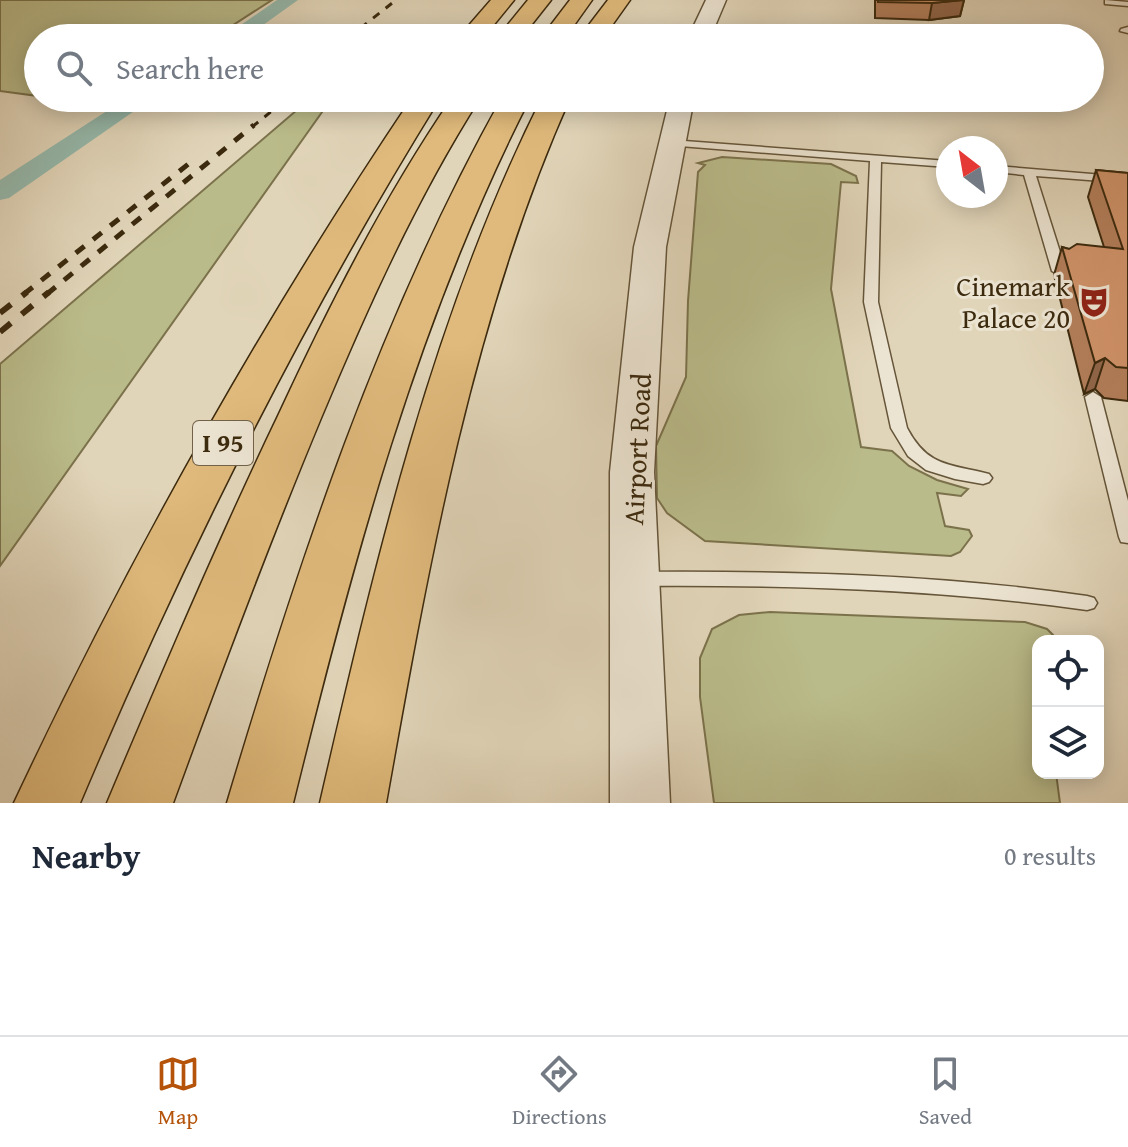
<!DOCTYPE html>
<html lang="en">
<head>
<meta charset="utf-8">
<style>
	:root { --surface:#fff; --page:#f2f2f3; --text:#1f2937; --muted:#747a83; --line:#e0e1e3; --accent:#b45309 }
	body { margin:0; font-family:"Gentium Book Plus",serif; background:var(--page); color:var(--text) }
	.controls { position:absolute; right:24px; bottom:24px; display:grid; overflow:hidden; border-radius:16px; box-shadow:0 4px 20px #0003 }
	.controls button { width:72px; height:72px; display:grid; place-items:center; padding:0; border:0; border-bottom:2px solid var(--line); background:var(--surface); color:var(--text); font:40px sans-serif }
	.compass { position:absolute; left:936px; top:136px; width:72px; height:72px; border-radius:50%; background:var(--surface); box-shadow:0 4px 20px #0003; rotate:329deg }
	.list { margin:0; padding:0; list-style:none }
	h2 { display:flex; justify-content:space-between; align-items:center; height:104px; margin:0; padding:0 32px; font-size:34px }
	h2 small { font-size:26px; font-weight:400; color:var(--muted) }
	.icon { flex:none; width:44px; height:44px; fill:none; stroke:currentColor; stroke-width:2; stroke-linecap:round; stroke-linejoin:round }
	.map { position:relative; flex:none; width:1128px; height:803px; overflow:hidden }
	.search { position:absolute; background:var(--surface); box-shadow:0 4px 20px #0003; left:24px; right:24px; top:24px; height:88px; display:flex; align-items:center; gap:20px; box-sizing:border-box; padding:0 28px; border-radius:44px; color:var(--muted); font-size:30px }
	.sheet { height:232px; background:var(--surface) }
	nav { display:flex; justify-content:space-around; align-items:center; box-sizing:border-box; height:112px; border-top:2px solid var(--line); background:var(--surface); font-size:22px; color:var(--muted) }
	nav a { display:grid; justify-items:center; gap:4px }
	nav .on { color:var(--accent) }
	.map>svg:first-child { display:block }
	.green { fill:#babb8a; stroke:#7b724c; stroke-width:2 }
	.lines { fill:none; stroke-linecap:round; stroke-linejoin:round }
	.canal { fill:#95b9ac; fill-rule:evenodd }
	.service-casing { stroke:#655539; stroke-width:3 }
	.tertiary-casing { stroke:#655539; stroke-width:3 }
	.motorway-casing { stroke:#3c2a0e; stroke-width:3 }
	.service { fill:#ece4d2; fill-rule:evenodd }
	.tertiary { fill:#ece4d2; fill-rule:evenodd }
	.motorway { fill:#e0ba7c; fill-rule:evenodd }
	.rail-far2 { stroke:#3c2a0e; stroke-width:3; stroke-dasharray:8 8; stroke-linecap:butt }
	.rail-far1 { stroke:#3c2a0e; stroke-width:5; stroke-dasharray:11 11; stroke-linecap:butt }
	.rail { stroke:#3c2a0e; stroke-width:6; stroke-dasharray:14 14; stroke-linecap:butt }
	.wall { fill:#b27e5a; stroke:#3c2a0e; stroke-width:2 }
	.shaded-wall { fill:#91664a; stroke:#3c2a0e; stroke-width:2 }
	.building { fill:#cf9269; stroke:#3c2a0e; stroke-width:2 }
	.labels { text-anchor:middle; stroke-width:6; stroke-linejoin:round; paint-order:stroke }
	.shield { fill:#ece4d2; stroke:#716249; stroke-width:2 }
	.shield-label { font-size:26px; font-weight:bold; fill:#3c2a0e }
	.poi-label { font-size:28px; fill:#3c2a0e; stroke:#ece4d2; text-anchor:end }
	.street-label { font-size:28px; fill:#3c2a0e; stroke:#ece4d2 }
</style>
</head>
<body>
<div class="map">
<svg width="1128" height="803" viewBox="0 0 1128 803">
	<rect width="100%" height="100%" fill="#e1d5b9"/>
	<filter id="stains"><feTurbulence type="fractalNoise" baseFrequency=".0025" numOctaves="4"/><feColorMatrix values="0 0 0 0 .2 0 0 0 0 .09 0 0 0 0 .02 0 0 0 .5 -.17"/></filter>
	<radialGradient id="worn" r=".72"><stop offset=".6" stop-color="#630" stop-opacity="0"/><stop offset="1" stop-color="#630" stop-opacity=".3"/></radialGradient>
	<g class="green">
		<polygon points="0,0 272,0 213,38 38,38 38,96 0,91"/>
		<polygon points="311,98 332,98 0,566 0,364"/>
		<polygon points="722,157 831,164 856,176 858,183 841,182 831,289 861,447 892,451 909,466 937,480 968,489 961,496 937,493 945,526 969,530 972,536 960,552 951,556 705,541 667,513 657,498 656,446 686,377 688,301 698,172 705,165 698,163"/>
		<polygon points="770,612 1025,622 1047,629 1059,641 1038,641 1038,773 1056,773 1060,803 714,803 700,697 700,658 712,629 739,615"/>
	</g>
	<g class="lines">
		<g class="canal">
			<polygon points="277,0 298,0 245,38 222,38"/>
			<polygon points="127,98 153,98 9,198 0,200 0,180"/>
		</g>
		<defs>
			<g id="service">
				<polygon points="1105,0 1128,2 1128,6 1105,4"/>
				<polygon points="1128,27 1128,33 1120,31 1121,29"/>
				<path d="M671 140 948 161V167L881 162 878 302 907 428C928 468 951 464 989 474L992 478 989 482 983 484 955 479 926 470 908 456 891 428 864 302 870 161 667 145 666 143Z"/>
				<polygon points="996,166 1128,177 1128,183 1036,176 1066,271 1059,275 1052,271 1024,175 996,172"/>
				<polygon points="1093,392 1101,397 1128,501 1128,543 1121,542 1119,537 1085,397"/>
				<path d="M638 572C789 571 938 574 1087 596L1094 598 1097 603 1094 608 1087 610C938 589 789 585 638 586L631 584 628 579 631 574Z"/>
			</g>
			<g id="tertiary">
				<polygon points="706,0 726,0 710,38 688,38"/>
				<polygon points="670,98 694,98 666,247 654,472 670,803 610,803 610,472 634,247"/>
			</g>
			<g id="motorway">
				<polygon points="491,0 514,0 483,38 458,38"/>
				<polygon points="528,0 551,0 521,38 497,38"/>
				<polygon points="570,0 592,0 565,38 541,38"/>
				<polygon points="608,0 630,0 603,38 579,38"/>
				<path d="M412 98H440C300 324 183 559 80 803H14C129 558 261 323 412 98Z"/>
				<path d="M452 98H480C416 199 367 308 321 418 268 545 220 674 173 803H107C162 673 217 543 278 416 329 306 384 198 452 98Z"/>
				<path d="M502 98H530C417 319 352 563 293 803H227C299 562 379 318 502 98Z"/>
				<path d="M542 98H570C472 317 428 567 386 803H320C375 565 432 317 542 98Z"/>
			</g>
		</defs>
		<use href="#service" class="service-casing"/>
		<use href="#tertiary" class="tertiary-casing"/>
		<use href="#motorway" class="motorway-casing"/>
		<use href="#service" class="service"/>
		<use href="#tertiary" class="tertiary"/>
		<use href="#motorway" class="motorway"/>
		<g class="rail-far2">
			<polyline points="348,38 396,0"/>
			<polyline points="252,127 288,98"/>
		</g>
		<g class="rail-far1">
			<polyline points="24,294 191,162"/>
			<polyline points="47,294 254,125"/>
		</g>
		<g class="rail">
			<polyline points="0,313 27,292"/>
			<polyline points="0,332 49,292"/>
		</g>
	</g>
	<g class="wall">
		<polygon points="875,0 964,0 960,16 929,20 875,18"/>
		<polygon points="1096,170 1128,173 1128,401 1104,398 1095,389 1084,394 1054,275 1062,247 1069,249 1104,247 1088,197"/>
	</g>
	<g class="shaded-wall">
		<polygon points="964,0 960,16 929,20 932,3"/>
		<polygon points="1105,358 1095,389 1084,394 1095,363"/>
	</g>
	<g class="building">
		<polygon points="878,0 962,0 932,3 878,2"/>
		<polygon points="1096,170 1128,173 1128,368 1116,367 1105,358 1095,363 1062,247 1069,249 1077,244 1123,249"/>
	</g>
	<defs>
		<symbol id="theatre-bare" viewBox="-9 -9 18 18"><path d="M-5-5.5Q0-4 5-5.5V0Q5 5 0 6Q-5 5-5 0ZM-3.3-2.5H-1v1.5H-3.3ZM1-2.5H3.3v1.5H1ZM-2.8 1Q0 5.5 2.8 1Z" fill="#8f2418" stroke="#ece4d2" stroke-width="2.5" paint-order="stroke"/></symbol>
	</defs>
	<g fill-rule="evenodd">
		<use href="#theatre-bare" x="1072" y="280" width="44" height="44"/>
	</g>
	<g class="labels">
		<rect class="shield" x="193" y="421" width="60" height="44" rx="6"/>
		<g class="shield-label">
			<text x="223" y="452">I 95</text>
		</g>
		<g class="poi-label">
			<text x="1070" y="296">Cinemark<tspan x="1070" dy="32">Palace 20</tspan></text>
		</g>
		<g class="street-label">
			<text transform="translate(637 449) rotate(-87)" y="10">Airport Road</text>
		</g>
	</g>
	<rect width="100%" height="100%" filter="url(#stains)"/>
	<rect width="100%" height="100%" fill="url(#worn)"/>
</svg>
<div class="controls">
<button><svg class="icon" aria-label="locate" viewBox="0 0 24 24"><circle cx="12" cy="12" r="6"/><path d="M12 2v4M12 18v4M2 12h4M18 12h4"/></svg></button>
<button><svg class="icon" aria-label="layers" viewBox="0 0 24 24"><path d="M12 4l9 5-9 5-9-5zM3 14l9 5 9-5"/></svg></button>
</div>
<svg class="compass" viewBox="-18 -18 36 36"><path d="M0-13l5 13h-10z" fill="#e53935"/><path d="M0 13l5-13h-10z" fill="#747a83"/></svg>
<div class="search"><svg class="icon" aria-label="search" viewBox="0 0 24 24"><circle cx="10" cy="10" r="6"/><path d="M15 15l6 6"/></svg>Search here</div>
</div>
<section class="sheet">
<h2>Nearby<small>0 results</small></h2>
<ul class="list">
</ul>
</section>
<nav>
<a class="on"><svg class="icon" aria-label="map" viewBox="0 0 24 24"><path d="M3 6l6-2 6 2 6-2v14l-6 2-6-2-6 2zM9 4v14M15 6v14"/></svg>Map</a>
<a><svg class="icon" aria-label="directions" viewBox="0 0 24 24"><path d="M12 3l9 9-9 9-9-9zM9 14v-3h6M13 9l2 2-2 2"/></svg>Directions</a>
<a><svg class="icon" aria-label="saved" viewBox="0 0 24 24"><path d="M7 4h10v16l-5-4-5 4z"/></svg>Saved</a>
</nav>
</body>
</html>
